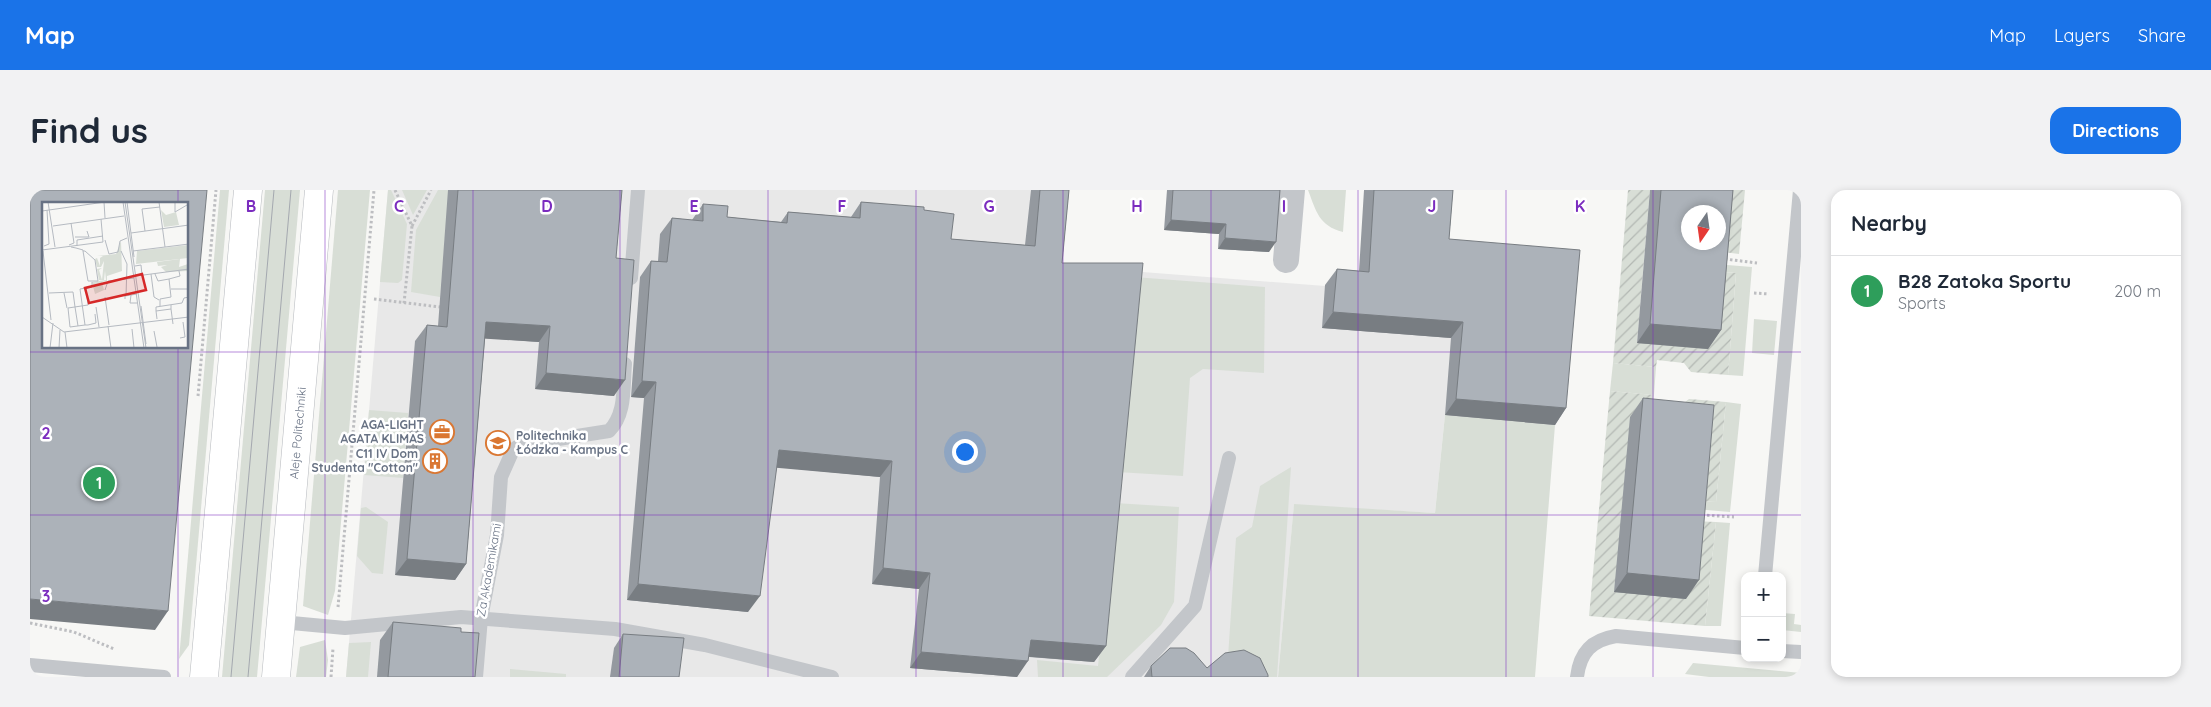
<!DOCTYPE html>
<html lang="en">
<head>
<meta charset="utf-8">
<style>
	:root { --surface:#fff; --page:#f2f2f3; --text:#1f2937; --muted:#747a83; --line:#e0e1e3; --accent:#1a73e8 }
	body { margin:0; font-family:Quicksand,sans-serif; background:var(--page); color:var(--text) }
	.controls { position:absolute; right:15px; bottom:15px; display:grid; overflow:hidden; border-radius:10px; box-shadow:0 2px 8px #0003 }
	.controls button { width:45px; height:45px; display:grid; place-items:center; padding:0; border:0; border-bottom:1px solid var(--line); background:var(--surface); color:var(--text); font:25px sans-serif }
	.compass { position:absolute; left:1651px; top:15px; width:45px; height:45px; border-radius:50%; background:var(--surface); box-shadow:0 2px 8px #0003; rotate:193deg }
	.you { position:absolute; left:934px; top:261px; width:18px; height:18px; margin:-12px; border:4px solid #fff; border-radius:50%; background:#1a73e8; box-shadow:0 0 0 8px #1a73e833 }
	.badge { display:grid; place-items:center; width:32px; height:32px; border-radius:50%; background:var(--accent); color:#fff; font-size:16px; font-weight:700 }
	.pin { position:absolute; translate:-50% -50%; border:2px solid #fff; box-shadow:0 1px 5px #0006 }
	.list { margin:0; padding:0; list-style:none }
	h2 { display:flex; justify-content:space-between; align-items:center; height:65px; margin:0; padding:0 20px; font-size:21px }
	h2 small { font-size:16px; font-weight:400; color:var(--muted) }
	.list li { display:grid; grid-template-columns:32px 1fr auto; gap:15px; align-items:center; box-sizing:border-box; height:70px; padding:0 20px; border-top:1px solid var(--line) }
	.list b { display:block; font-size:19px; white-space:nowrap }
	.list p { margin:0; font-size:16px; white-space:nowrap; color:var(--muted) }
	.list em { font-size:16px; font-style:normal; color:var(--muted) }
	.map { position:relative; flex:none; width:1771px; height:487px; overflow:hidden; border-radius:15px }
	header { display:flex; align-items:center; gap:30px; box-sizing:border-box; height:70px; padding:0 25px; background:var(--accent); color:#fff }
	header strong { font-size:24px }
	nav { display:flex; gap:28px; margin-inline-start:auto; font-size:18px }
	.intro { display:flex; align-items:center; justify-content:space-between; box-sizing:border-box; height:120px; padding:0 30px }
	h1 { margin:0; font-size:35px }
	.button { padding:12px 22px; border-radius:15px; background:var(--accent); color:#fff; font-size:18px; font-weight:700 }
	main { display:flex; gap:30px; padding:0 30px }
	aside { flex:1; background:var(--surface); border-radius:15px; box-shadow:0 2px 8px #0003 }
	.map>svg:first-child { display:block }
	.built { fill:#e8e8e8 }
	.grass { fill:#d8ded6 }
	.garden { fill:url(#garden-furrows) }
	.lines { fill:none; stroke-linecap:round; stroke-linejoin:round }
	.secondary-casing { stroke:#b6b9be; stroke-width:29 }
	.path { stroke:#bdbec1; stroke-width:3; stroke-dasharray:2.5 2.5; stroke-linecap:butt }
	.lane { stroke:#c3c6ca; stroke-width:14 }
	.street { stroke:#c3c6ca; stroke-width:26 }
	.secondary { stroke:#fff; stroke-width:28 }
	.tram { stroke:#a4a8af; stroke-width:1 }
	.wall { fill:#94999f }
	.shaded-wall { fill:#787d82 }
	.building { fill:#acb2b9; stroke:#787d82; fill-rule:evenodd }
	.grid { fill:none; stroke:#7b2cbf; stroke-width:1; stroke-opacity:0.55 }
	.labels { text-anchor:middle; stroke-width:5; stroke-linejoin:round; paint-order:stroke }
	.poi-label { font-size:12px; font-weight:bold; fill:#687284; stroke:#fff; text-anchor:end }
	.street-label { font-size:12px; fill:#687284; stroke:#fff }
	.inset-road { fill:none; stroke:#b5bac1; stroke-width:1 }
	.view { fill:#d62828; fill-opacity:0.15; stroke:#d62828; stroke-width:2.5 }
	.inset-edge { fill:none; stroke:#687284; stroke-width:2.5 }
	.grid-label { font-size:16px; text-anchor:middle; font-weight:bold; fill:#7b2cbf; stroke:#fff; stroke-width:5; stroke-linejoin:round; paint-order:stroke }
</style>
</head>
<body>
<header>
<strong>Map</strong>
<nav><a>Map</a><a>Layers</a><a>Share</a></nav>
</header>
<div class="intro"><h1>Find us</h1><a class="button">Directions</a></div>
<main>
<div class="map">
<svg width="1771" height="487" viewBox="0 0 1771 487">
	<defs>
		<pattern id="garden-furrows" width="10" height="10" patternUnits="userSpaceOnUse" patternTransform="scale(1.25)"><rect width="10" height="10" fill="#d8ded6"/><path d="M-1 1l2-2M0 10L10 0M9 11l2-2" fill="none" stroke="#b3b8b3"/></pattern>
	</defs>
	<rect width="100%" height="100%" fill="#f7f7f5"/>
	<polygon class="built" points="358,0 1029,0 1022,75 1425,106 1539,76 1525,235 1415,225 1405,323 1264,315 1248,487 316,487"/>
	<g class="grass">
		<polygon points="190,0 199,0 159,455 149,469"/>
		<polygon points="235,0 270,0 227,487 192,487"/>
		<polygon points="308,0 340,0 305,401 298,425 273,416"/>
		<polygon points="358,0 361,0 377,34 372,90 368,93 350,92"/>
		<polygon points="372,0 397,0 383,25"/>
		<polygon points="408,0 419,0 410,107 381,102 386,40"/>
		<path d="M1278 0H1316L1313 42C1289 36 1286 21 1278 0Z"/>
		<polygon points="1685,74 1722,77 1713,186 1698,185 1706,83 1684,81"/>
		<polygon points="1104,87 1235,97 1234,183 1173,179 1160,188 1153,286 1087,282"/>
		<polygon points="1724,129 1747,131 1744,165 1722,163"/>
		<polygon points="1583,173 1626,177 1624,205 1580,201"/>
		<polygon points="1696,212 1711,214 1700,322 1665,319 1665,311 1686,312"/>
		<polygon points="339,220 378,223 373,288 334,285"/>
		<polygon points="1415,225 1525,235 1505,487 1248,487 1264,314 1405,323"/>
		<polygon points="1261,277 1247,487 1231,487 1198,467 1206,348 1222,337 1230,296"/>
		<polygon points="1085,313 1149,317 1144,412 1131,435 1077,487 1008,487 1007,470 1068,476"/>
		<polygon points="336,317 358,332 353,384 342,383 327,366 331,318"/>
		<polygon points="1686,332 1700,333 1691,436 1675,436"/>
		<polygon points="1752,423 1765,424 1764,434 1771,435 1771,442 1752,440"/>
		<polygon points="295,450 298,470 296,487 266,487 270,457"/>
		<polygon points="341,452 338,487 316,487 319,453"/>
		<polygon points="1663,473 1771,483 1771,487 1679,487 1655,484"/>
		<polygon points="480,479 536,484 536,487 480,487"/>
	</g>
	<g class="garden">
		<polygon points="1598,0 1620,0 1607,152 1684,81 1706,83 1698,185 1661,182 1654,173 1627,170 1626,177 1583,173"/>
		<polygon points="1691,0 1715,0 1709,64 1686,61"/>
		<polygon points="1580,201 1624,205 1623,213 1650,216 1659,209 1696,212 1686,312 1665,311 1663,331 1686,332 1675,436 1559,426"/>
	</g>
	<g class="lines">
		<defs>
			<g id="secondary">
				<polyline points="174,487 218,0"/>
				<polyline points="246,487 289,0"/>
			</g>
		</defs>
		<use href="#secondary" class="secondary-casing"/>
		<g class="path">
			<polyline points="365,0 382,36 374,113"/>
			<polyline points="382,36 401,0"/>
			<polyline points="1695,69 1727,73"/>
			<polyline points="1724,103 1739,104"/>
			<polyline points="344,109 410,117"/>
			<polyline points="168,206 186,0"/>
			<polyline points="1672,325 1704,327"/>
			<polyline points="308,417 344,0"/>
			<polyline points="0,433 44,442 84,459"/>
			<polyline points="301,487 303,458"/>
		</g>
		<g class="lane">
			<polyline points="601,88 608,0"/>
			<polyline points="1735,386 1770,0"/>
			<polyline points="251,432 315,438 431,427 585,439 675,455 802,487"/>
			<polyline points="1752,461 1771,462"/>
			<polyline points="0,475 134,487"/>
			<path d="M446 487 451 428 467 345 471 287 483 260 490 255 579 241C596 224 593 198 595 174"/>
			<polyline points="1102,487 1165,416 1199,268"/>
			<path d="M1547 487C1550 462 1562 450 1586 446L1715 458"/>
		</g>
		<polyline class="street" points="1256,70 1262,0"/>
		<use href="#secondary" class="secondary"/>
		<g class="tram">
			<polyline points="201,487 244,0"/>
			<polyline points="218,487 261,0"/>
		</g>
	</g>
	<g class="wall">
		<polygon points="418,0 592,0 586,68 584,206 505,199 509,152 455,148 436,374 425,390 365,385 385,151 397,135 408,136"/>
		<polygon points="1001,0 1039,0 1032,73 1076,456 1064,472 999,467 987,487 880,478 889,399 842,394 850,287 747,277 718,422 597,410 614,208 601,207 610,87 621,71 628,71 630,44 642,28 662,30 673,14 697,27 751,32 758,22 821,27 831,12 894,20 921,49 995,55"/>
		<polygon points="1137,0 1250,0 1239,62 1188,59 1189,44 1134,40"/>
		<polygon points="1334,0 1423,0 1419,49 1536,218 1525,235 1415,225 1421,148 1292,138 1295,95 1307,79 1329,81"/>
		<polygon points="1620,0 1703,0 1691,140 1678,159 1607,153"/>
		<polygon points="1613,208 1656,409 1584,402 1600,227"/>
		<polygon points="363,432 431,442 445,487 347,487 350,450"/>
		<polygon points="593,444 649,487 580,487 584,458"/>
		<polygon points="1121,476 1177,478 1238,487 1114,487"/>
	</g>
	<g class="shaded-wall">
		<polygon points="1141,30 1196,34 1189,44 1134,40"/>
		<polygon points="1195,48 1246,52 1239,62 1188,59"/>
		<polygon points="1303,122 1433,132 1421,148 1292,138"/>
		<polygon points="456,132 520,136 509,152 445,148"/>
		<polygon points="1620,134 1691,140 1678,159 1607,153"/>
		<polygon points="516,183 595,190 584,206 505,199"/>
		<polygon points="612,191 626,192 614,208 601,207"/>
		<polygon points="1426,209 1536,218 1525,235 1415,225"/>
		<polygon points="749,260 862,271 850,287 738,277"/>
		<polygon points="377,369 436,374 425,390 365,385"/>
		<polygon points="853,378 900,383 889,399 842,394"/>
		<polygon points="1597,383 1669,390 1656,409 1584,402"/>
		<polygon points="608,394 730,406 718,422 597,410"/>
		<polygon points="0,409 138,421 125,440 0,429"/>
		<polygon points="1001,450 1076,456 1064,472 990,466"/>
		<polygon points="891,462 998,471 987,487 880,478"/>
	</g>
	<g class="building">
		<path d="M0 0H177L138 421 0 409ZM14 14H158V158H14Z"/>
		<polygon points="428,0 592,0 586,68 604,70 595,190 516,183 520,136 456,132 436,374 377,369 397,135 417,137"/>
		<polygon points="1010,0 1039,0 1032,73 1113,73 1076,456 1001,450 998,471 891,462 900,383 853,378 862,271 749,260 730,406 608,394 626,192 612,191 621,71 637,72 642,28 673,31 673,14 698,16 697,27 757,33 758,22 830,28 831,12 894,17 894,20 924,24 921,49 1005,56"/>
		<polygon points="1143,0 1250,0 1246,52 1195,48 1196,34 1141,30"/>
		<polygon points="1344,0 1423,0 1419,49 1550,60 1536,218 1426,209 1433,132 1303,122 1307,79 1339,82"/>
		<path d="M1631 0H1703L1691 140 1620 134ZM1658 22H1688V52H1658Z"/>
		<polygon points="1613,208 1684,215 1669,390 1597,383"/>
		<polygon points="363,432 431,438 431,442 449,443 445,487 358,487"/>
		<polygon points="593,444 654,448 649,487 589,487"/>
		<polygon points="1140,458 1156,458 1164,463 1177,478 1195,463 1214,460 1230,468 1238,485 1238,487 1122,487 1121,476"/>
	</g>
	<path class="grid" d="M148 0V14M295 0V487M443 0V487M590 0V487M738 0V487M886 0V487M1033 0V487M1181 0V487M1328 0V487M1476 0V487M1623 0V487M148 158V487M0 162H1771M0 325H1771"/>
	<defs>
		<symbol id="office-ring" viewBox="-11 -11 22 22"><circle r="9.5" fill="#fff" stroke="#da7732" stroke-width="1.5"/><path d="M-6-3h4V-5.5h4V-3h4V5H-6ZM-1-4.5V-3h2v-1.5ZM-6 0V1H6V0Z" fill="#da7732"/></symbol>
		<symbol id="university-ring" viewBox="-11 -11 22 22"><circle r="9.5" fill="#fff" stroke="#da7732" stroke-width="1.5"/><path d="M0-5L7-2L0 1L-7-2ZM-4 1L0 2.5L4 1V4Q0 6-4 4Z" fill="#da7732"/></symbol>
		<symbol id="building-ring" viewBox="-11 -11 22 22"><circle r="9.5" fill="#fff" stroke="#da7732" stroke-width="1.5"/><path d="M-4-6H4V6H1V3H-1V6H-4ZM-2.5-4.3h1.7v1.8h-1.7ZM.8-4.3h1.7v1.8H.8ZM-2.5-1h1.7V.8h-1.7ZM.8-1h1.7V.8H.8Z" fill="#da7732"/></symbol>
	</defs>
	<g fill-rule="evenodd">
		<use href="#office-ring" x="398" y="228" width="28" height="28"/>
		<use href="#university-ring" x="454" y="239" width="28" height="28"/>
		<use href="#building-ring" x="391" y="257" width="28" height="28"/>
	</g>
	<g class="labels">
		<g class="poi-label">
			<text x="394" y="239">AGA-LIGHT<tspan x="394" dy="14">AGATA KLIMAS</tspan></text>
			<text x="486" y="250" text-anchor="start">Politechnika<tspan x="486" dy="14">Łódzka - Kampus C</tspan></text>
			<text x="388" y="268">C11 IV Dom<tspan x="388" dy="14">Studenta "Cotton"</tspan></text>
		</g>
		<g class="street-label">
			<text transform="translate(268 243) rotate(-85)" y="4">Aleje Politechniki</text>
			<text transform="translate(459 380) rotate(-80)" y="4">Za Akademikami</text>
		</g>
	</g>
	<g transform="translate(12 12)">
		<rect width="146" height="146" fill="#f7f7f5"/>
		<path d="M119 8 124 13 134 10 137 23 122 25ZM61 18 65 53 74 52 79 39 80 69 65 74V79L60 80 62 88 53 92 50 80 64 78 63 69 62 78H57L55 67 60 66 57 68 60 78 62 59 59 65H55L53 57 55 56 58 64V56L61 54H55L65 53ZM138 57 137 65 146 62V69L124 70 119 65 125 63 116 64 115 60Z" fill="#d8ded6"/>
		<path d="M146 43V56L94 62 95 49Z" fill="#d8ded6"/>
		<path class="inset-road" d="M6 0 13 45M62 0 63 16M81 0 102 146M83 0 104 146M85 0 92 55M117 0 123 45M133 0V10L145 3M0 9 63 0M11 24 82 14M103 29 100 7 118 5M89 31 147 23M33 35H47L45 29M63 38 67 52 76 50 78 39 85 36M27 43 32 41 29 21M2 44 7 42 5 8M35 44V38L61 34M29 45 34 46 41 48V49H43L53 58 56 79H46L41 49M0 48 61 40 59 17M1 49 9 118M79 49 85 62 84 94M91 49 147 42M93 64 99 63 100 73M109 72 112 95 117 98M113 72 116 79 127 77M94 74 147 67M129 87H147M63 88 66 79 92 76M31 90 33 105M7 91 31 90M22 91 25 106M89 93 88 101H95M63 95 67 123M83 97V94L95 92M99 104 104 142M118 104V97L129 95 127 77 138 74 137 69M33 105 36 124M54 105 57 125M129 107 131 122M114 109V105L140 101 142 96 147 95M0 115 22 130 147 115M115 117 114 109 129 107V103M43 123 28 125 26 106 46 103 44 86M46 123H43L38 87 50 85V80M46 123 54 121 53 112M66 124 69 146M90 127 92 146M112 129 115 145M23 130 25 146M138 136 143 135 141 120M8 146 11 121M17 146 18 128M26 146H56"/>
		<path class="view" d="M100 72 104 88 47 101 43 86Z"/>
		<rect width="146" height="146" class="inset-edge"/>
	</g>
	<g class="grid-label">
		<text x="221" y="22">B</text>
		<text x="369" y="22">C</text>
		<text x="517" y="22">D</text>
		<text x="664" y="22">E</text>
		<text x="812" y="22">F</text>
		<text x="959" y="22">G</text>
		<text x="1107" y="22">H</text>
		<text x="1254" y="22">I</text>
		<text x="1402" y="22">J</text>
		<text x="1550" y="22">K</text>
		<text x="16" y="249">2</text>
		<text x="16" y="412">3</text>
	</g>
</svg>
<div class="controls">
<button>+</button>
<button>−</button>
</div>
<svg class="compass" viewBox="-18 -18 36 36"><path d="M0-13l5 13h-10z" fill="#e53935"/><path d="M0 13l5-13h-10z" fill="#747a83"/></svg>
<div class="you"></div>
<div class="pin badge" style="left:69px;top:293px;background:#2e9e5b">1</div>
</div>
<aside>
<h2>Nearby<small></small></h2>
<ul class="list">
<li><span class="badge" style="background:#2e9e5b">1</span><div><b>B28 Zatoka Sportu</b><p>Sports</p></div><em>200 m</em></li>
</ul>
</aside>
</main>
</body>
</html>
